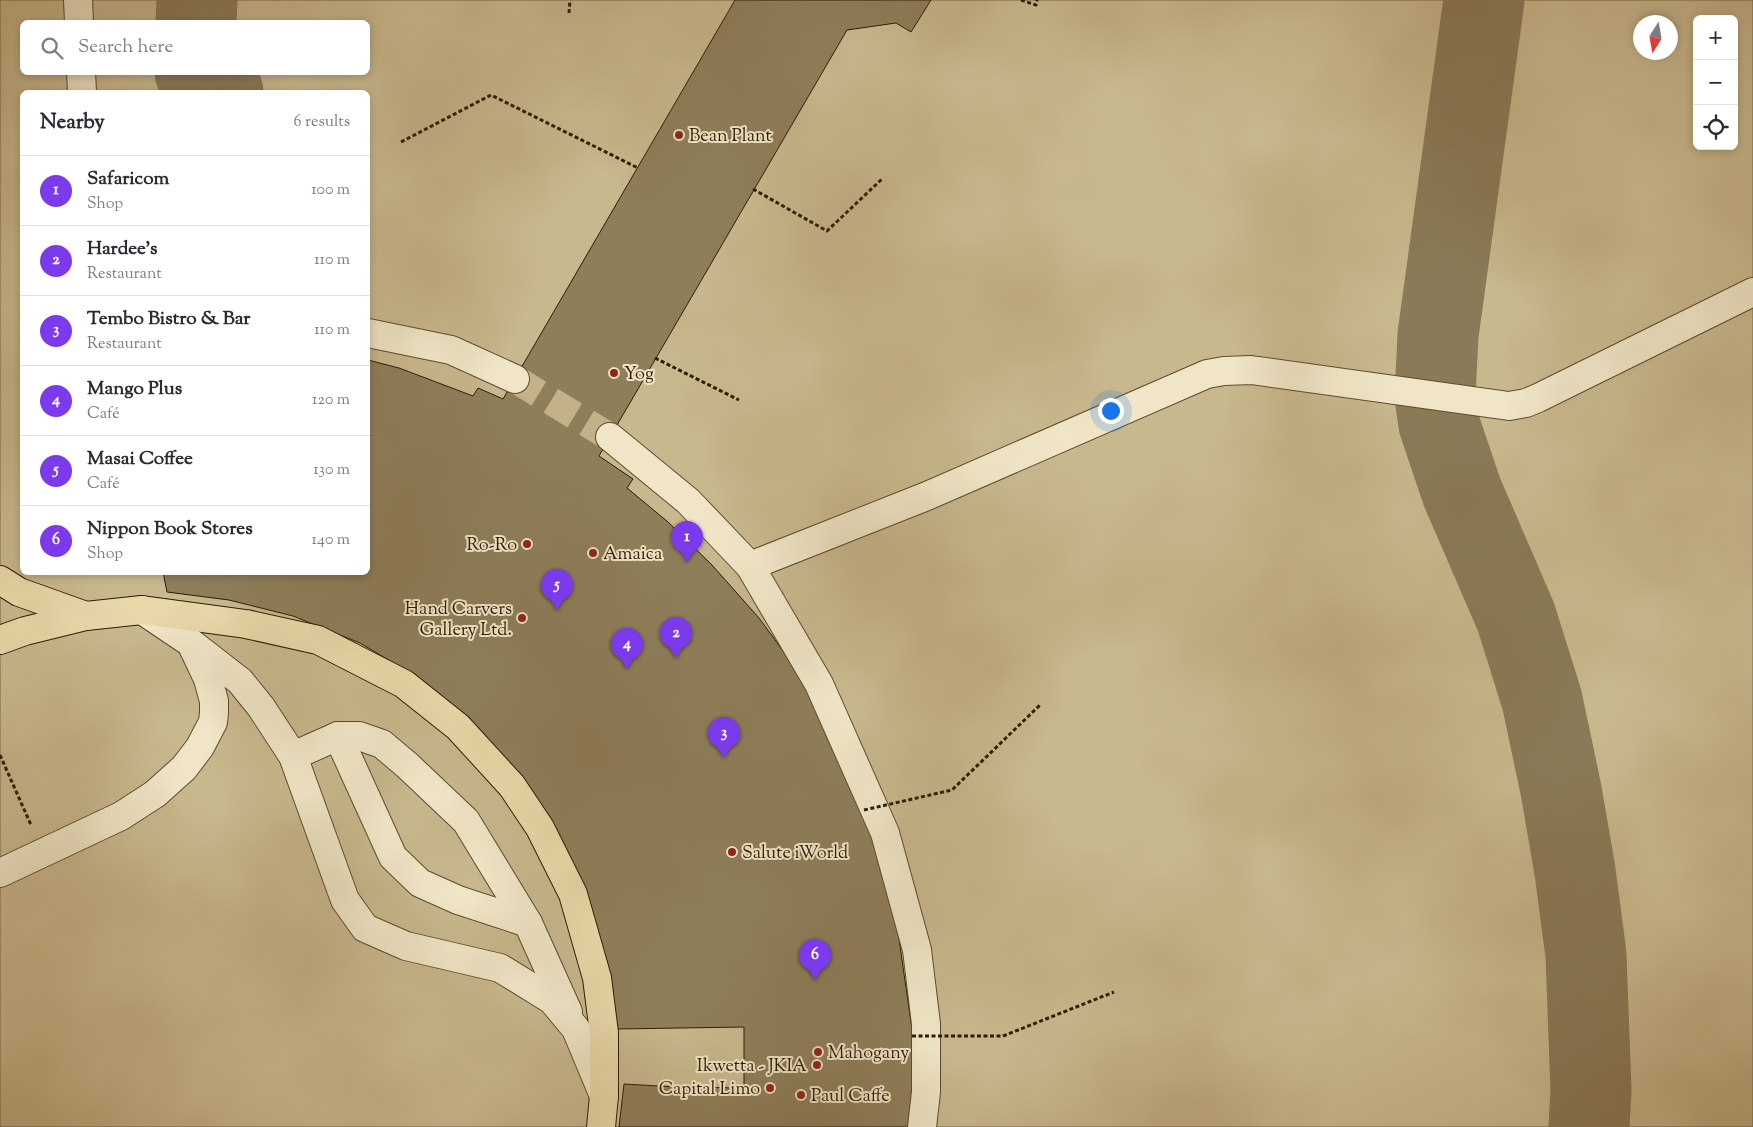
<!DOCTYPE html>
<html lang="en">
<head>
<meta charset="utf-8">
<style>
	:root { --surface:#fff; --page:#f7f7f7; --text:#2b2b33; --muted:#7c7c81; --line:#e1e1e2; --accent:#7c3aed }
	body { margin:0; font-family:"Sorts Mill Goudy",serif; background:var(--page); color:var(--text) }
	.controls { position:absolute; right:15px; top:15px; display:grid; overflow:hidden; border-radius:8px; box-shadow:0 2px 8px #0003 }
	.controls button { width:45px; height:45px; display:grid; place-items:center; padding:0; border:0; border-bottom:1px solid var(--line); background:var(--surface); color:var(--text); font:25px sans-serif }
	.compass { position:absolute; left:1633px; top:15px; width:45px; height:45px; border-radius:50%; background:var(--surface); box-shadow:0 2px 8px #0003; rotate:191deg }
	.you { position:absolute; left:1110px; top:410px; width:18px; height:18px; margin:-12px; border:4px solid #fff; border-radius:50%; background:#1a73e8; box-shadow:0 0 0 8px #1a73e833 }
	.badge { display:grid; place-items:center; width:32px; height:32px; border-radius:50%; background:var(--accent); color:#fff; font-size:16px; font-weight:700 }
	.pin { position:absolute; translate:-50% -41px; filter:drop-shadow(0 1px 2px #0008) }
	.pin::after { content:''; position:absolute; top:26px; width:18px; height:15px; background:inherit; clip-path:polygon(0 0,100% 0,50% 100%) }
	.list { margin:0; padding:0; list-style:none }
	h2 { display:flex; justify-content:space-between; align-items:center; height:65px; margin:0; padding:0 20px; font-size:21px }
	h2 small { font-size:16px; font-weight:400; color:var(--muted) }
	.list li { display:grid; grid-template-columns:32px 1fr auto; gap:15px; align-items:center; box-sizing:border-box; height:70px; padding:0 20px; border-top:1px solid var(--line) }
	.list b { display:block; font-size:19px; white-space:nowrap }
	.list p { margin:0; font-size:16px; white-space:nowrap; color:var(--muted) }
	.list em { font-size:16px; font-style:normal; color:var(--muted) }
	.icon { flex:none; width:28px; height:28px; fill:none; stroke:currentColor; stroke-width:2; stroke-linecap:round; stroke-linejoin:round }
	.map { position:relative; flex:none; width:1753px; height:1127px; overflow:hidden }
	.search { position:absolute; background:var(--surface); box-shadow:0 2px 8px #0003; left:20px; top:20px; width:350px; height:55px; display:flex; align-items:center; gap:12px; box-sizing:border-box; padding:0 18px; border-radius:8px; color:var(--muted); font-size:19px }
	.panel { position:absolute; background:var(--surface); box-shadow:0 2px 8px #0003; left:20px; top:90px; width:350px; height:485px; border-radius:8px }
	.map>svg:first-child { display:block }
	.green { fill:#c8b88d; stroke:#7a6a49; fill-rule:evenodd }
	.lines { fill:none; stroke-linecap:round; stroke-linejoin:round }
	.taxiway { stroke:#8a7a57; stroke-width:81 }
	.building { fill:#8e7e5a; stroke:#2d1c05 }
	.minor-tunnel { stroke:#c3b288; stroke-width:28; stroke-dasharray:28 14; stroke-linecap:butt }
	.minor-casing { stroke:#5c4b2e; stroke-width:30 }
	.major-casing { stroke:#2d1c05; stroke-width:30 }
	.path { stroke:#2d1c05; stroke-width:3; stroke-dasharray:4 2.5; stroke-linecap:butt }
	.minor { stroke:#f0e6c7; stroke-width:28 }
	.major { stroke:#e8d8a9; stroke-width:28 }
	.path-bridge { stroke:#2d1c05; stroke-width:3; stroke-dasharray:4 2.5; stroke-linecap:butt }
	.poi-dot { fill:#8f2418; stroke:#f0e6c7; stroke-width:2 }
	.labels { text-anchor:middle; stroke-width:4; stroke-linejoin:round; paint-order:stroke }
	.poi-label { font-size:18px; fill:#2d1c05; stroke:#f0e6c7; text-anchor:start }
</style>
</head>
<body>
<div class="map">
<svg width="1753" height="1127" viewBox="0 0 1753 1127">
	<rect width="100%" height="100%" fill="#e8d8a9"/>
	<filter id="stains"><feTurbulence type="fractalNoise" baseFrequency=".004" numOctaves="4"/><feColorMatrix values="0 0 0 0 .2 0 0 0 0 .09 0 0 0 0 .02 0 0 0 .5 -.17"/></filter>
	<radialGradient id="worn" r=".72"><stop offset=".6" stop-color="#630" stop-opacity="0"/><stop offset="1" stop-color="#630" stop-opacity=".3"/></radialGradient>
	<path class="green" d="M0 0H1753V1127H0ZM1697 19H1734V146H1697ZM22 22H368V72H22ZM1640 22H1670V52H1640ZM22 92H368V572H22Z"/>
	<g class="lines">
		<g class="taxiway">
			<polyline points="1484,0 1438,335 1435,397 1439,424 1462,492 1516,617 1542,700 1561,790 1575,871 1586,955 1591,1091 1589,1127"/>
			<polyline points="196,22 197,0"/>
			<polyline points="195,72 208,85 223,92"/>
		</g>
	</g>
	<polygon class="building" points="735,0 931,0 911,32 896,23 847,30 599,456 633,479 627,488 668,522 712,565 759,618 789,659 822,714 856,786 892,891 912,1029 914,1071 911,1127 619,1127 624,1084 676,1087 744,1088 744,1027 616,1029 600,947 481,734 422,680 360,643 293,616 229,600 167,592 163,572 368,572 368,360 399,368 473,396 478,388 503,399"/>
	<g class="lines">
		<polyline class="minor-tunnel" points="515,379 610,437"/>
		<defs>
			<g id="minor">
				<polyline points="78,0 79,22"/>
				<polyline points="81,72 82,92"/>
				<polyline points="368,333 451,350 515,379"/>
				<polyline points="610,437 688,501 750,566 819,684 885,833 917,950 926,1024 926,1092 922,1127"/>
				<polyline points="750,566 927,496 1207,374 1224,371 1251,370 1509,406 1526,403 1538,398 1753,292"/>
				<polyline points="191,643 240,681 261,707 293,756 345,900 365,928 406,946 500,968 552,1000 576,1029 604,1096"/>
				<polyline points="338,736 359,736 382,744 408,766 466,821 528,923 568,1012"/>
				<polyline points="293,756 338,736 393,857 420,883 458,900 528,923"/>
				<polyline points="0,873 121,816 155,794 184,768 200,747 213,722 214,713 214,701 208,679 191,643 142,610"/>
			</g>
			<g id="major">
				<polyline points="0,580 19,592 86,616"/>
				<polyline points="0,640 25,631 86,616 142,610 246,624 318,640 404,684 458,727 512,786 540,828 573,894 597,978 604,1033 604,1096 601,1127"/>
			</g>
		</defs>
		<use href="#minor" class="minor-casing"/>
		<use href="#major" class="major-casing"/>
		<g class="path">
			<polyline points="1021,0 1036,5 1037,0"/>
			<polyline points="569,13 570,0"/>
			<polyline points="401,142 491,95 638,168"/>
			<polyline points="753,189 827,231 883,178"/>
			<polyline points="655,358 739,400"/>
			<polyline points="0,755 31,825"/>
		</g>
		<use href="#minor" class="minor"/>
		<use href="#major" class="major"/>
		<g class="path-bridge">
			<polyline points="864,810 952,790 1040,705"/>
			<polyline points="912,1036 1003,1036 1114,992"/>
		</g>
	</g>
	<g class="poi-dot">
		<circle cx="679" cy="135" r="5"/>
		<circle cx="614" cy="373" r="5"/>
		<circle cx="527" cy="544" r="5"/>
		<circle cx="593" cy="553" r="5"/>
		<circle cx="522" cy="618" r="5"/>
		<circle cx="732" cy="852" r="5"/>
		<circle cx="818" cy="1052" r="5"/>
		<circle cx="817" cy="1065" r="5"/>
		<circle cx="770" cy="1088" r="5"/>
		<circle cx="801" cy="1095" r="5"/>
	</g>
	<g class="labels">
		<g class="poi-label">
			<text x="689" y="141">Bean Plant</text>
			<text x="624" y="379">Yog</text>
			<text x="517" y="550" text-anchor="end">Ro-Ro</text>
			<text x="603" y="559">Amaica</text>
			<text x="512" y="614" text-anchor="end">Hand Carvers<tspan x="512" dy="21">Gallery Ltd.</tspan></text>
			<text x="742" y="858">Salute iWorld</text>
			<text x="828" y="1058">Mahogany</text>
			<text x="807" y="1071" text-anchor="end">Ikwetta - JKIA</text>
			<text x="760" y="1094" text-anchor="end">Capital Limo</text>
			<text x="811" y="1101">Paul Caffe</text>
		</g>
	</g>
	<rect width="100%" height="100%" filter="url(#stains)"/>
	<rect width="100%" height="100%" fill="url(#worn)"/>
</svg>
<div class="controls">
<button>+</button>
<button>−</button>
<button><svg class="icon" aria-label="locate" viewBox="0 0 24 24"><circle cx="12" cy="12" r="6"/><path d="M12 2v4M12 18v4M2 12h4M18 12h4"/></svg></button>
</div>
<svg class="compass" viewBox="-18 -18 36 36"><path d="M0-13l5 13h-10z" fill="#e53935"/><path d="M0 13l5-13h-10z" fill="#7c7c81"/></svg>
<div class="you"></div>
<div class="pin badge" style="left:687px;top:562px">1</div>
<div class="pin badge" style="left:676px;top:658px">2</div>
<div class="pin badge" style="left:724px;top:758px">3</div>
<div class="pin badge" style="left:627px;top:669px">4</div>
<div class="pin badge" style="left:557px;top:610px">5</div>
<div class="pin badge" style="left:815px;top:980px">6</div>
<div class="search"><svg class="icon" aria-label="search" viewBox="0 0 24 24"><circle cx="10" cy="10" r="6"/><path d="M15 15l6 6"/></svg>Search here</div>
<section class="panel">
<h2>Nearby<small>6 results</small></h2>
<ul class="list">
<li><span class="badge">1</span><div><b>Safaricom</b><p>Shop</p></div><em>100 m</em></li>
<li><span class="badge">2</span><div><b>Hardee's</b><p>Restaurant</p></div><em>110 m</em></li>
<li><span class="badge">3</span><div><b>Tembo Bistro &amp; Bar</b><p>Restaurant</p></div><em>110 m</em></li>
<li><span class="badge">4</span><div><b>Mango Plus</b><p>Café</p></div><em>120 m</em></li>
<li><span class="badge">5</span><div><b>Masai Coffee</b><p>Café</p></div><em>130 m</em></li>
<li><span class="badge">6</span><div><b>Nippon Book Stores</b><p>Shop</p></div><em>140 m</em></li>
</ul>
</section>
</div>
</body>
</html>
